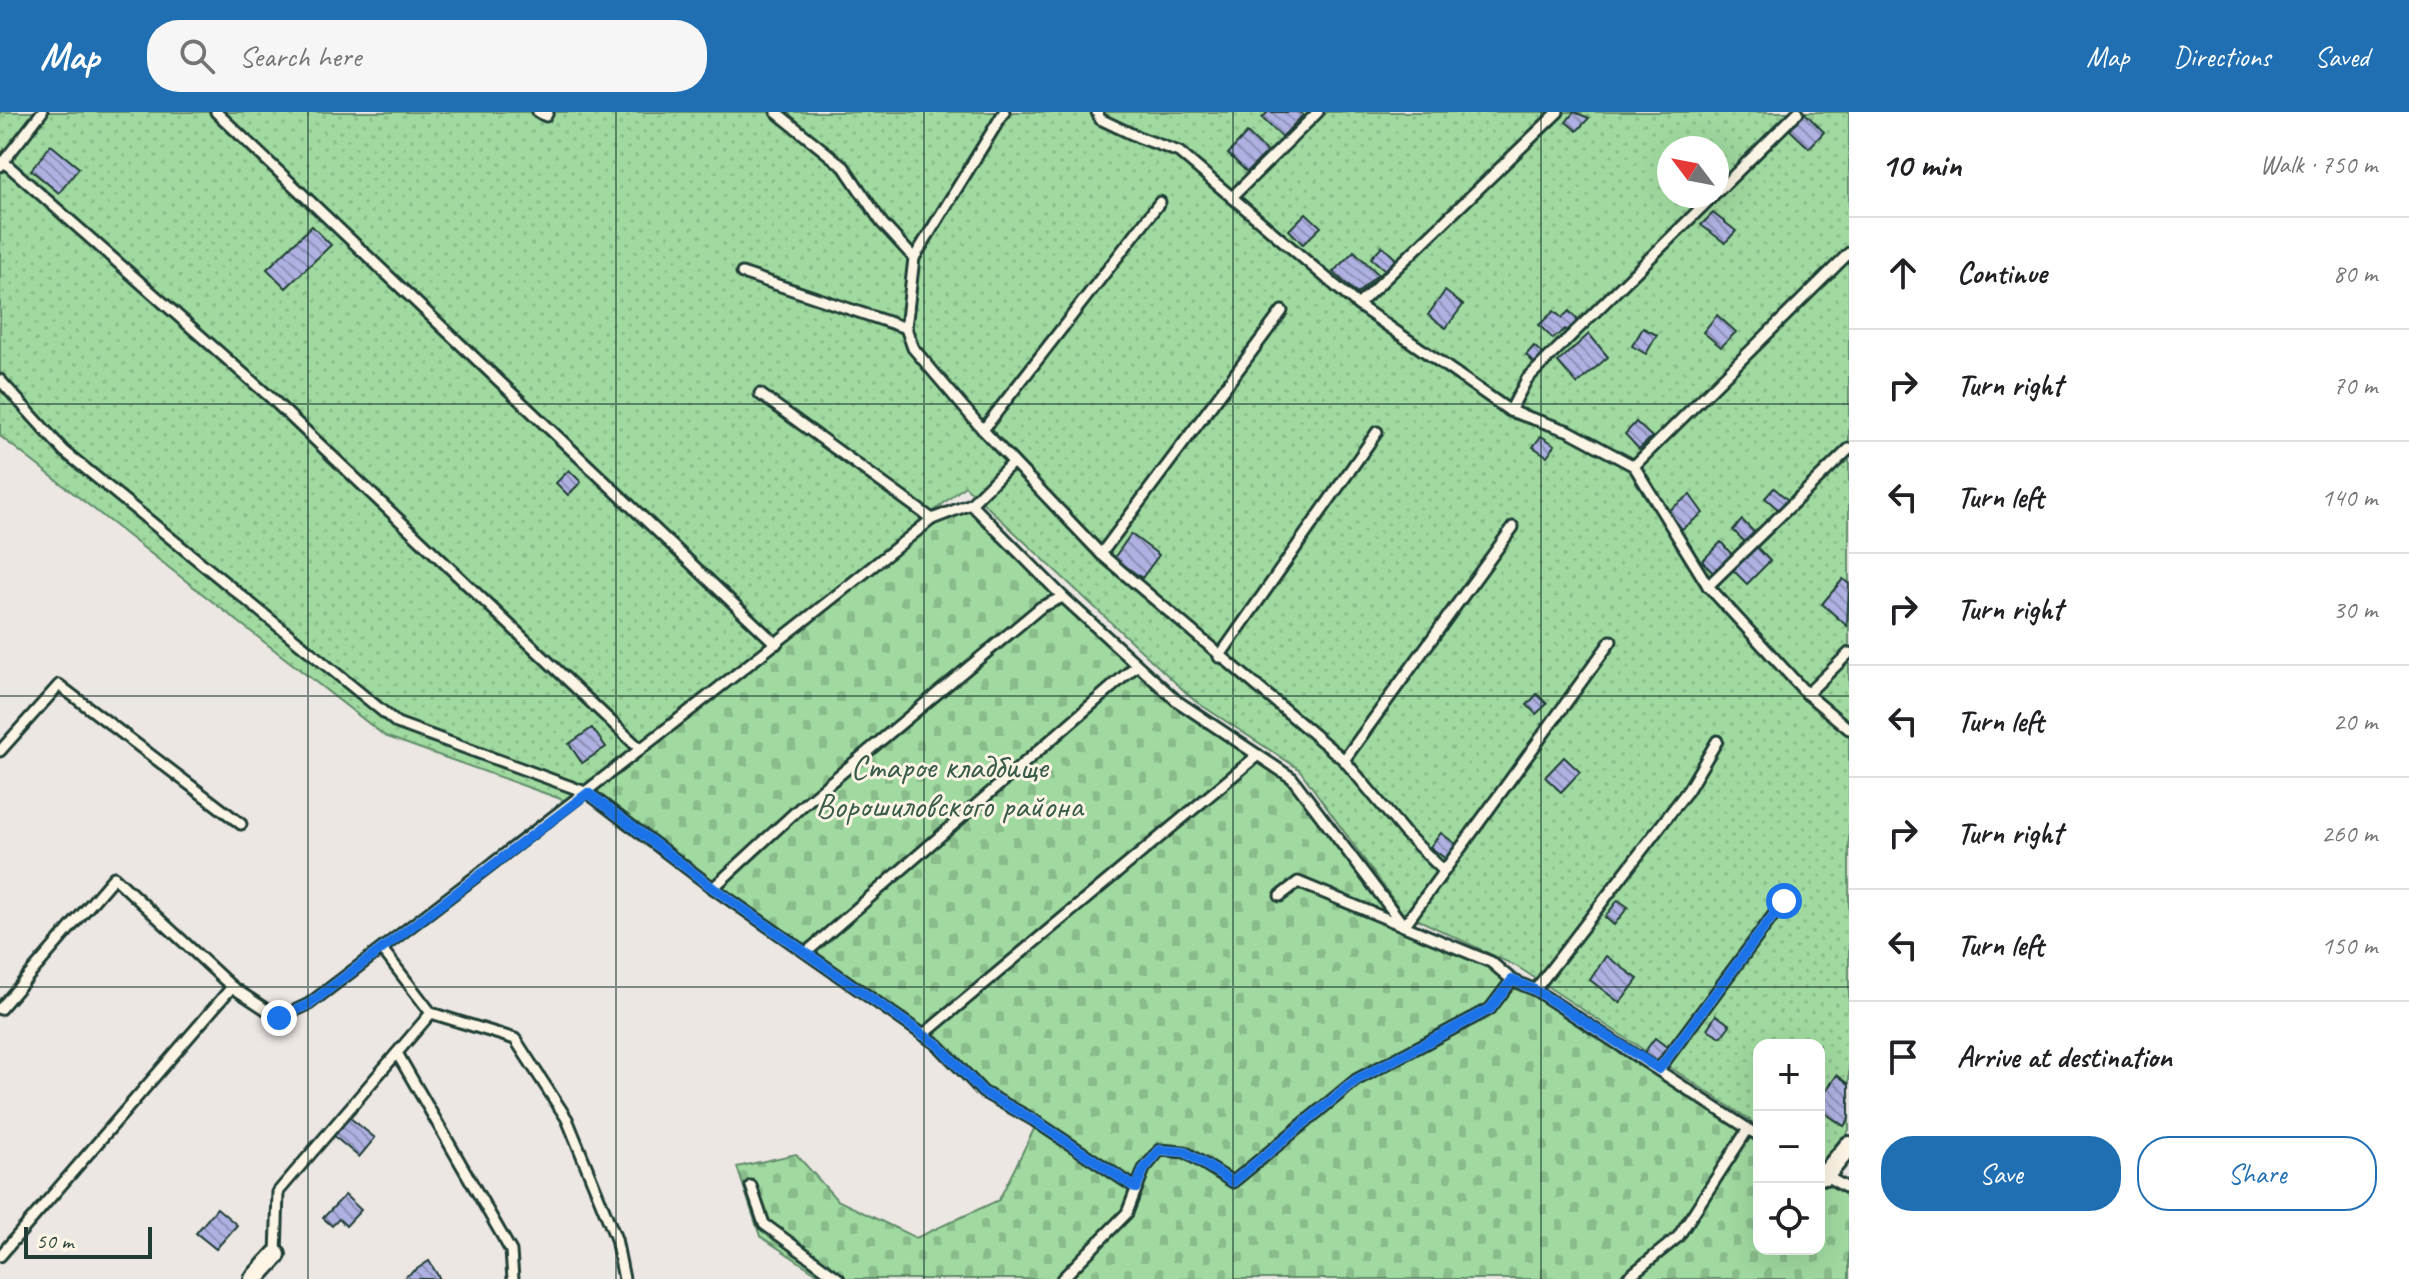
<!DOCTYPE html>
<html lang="en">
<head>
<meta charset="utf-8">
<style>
	:root { --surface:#fff; --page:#f6f6f6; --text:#202124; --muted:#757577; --line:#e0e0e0; --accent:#1f6fb2 }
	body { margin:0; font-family:Caveat,sans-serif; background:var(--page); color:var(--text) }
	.controls { position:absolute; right:24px; bottom:24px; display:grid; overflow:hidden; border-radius:16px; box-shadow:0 8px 32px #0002 }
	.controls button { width:72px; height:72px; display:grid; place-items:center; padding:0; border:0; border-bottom:2px solid var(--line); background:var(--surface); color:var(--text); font:40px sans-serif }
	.compass { position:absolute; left:1657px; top:24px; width:72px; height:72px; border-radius:50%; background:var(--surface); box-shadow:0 8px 32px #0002; rotate:302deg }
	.scale { position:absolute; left:24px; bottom:20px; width:128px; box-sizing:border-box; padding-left:8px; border:4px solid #1f3d34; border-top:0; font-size:22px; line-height:28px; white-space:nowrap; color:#1f3d34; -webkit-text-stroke:6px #fcf5e5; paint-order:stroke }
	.stop { position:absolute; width:24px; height:24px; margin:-18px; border:6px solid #1a73e8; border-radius:50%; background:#fff }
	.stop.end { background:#1a73e8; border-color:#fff; box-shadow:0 2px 8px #0008 }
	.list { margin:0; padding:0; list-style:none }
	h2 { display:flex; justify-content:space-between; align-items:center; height:104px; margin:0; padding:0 32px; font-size:34px }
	h2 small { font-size:26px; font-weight:400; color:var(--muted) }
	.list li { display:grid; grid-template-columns:52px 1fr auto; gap:24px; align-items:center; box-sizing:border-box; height:112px; padding:0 32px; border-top:2px solid var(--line) }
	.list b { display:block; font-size:30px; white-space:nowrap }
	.list em { font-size:26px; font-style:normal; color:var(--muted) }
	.actions { display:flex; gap:16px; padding:24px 32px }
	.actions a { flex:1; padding:18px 0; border:2px solid var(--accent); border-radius:32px; text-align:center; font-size:28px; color:var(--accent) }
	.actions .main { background:var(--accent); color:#fff }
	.icon { flex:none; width:44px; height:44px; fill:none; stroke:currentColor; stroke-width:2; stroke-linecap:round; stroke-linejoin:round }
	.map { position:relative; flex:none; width:1849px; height:1167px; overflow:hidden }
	header { display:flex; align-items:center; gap:48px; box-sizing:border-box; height:112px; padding:0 40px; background:var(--accent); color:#fff }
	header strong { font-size:38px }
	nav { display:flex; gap:44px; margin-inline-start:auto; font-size:28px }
	.search { width:560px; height:72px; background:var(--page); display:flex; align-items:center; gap:20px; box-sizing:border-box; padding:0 28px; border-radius:32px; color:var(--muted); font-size:30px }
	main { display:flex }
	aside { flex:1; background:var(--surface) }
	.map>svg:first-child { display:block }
	.cemetery { fill:url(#cemetery-stones); stroke:#608c6a; stroke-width:2 }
	.garden { fill:url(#garden-dots); stroke:#608c6a; stroke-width:2; fill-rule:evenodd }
	.building { fill:url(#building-back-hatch); stroke:#1f3d34; stroke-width:2 }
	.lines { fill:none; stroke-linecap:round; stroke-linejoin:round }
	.lane-casing { stroke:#1f3d34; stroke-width:15 }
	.street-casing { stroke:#1f3d34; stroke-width:24 }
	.lane { stroke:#fcf5e5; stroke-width:9 }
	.street { stroke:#fcf5e5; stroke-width:18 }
	.route { stroke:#1a73e8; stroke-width:10 }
	.grid { fill:none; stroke:#1f3d34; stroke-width:2; stroke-opacity:0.55 }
	.labels { text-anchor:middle; stroke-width:6; stroke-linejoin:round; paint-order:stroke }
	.park-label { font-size:34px; fill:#395c4a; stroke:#fcf5e5 }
</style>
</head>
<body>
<header>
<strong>Map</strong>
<div class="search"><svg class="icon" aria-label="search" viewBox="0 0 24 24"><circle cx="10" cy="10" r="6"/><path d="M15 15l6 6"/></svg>Search here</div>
<nav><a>Map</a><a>Directions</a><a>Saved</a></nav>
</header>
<main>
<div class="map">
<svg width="1849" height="1167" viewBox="0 0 1849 1167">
	<defs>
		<pattern id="cemetery-stones" width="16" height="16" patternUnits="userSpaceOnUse" patternTransform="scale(2)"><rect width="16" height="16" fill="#a0daa0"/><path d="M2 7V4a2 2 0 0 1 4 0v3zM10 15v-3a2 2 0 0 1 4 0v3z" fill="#89bc8a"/></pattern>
		<pattern id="garden-dots" width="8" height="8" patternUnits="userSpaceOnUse" patternTransform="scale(2)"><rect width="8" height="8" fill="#a0daa0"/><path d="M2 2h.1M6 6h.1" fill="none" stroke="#89bc8a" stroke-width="1.8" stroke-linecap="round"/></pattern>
		<pattern id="building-back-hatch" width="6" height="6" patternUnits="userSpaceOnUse" patternTransform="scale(2)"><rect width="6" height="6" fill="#afb1e2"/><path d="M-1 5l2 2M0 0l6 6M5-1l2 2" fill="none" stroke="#8e91b8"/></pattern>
	</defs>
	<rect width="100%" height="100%" fill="#ede7e4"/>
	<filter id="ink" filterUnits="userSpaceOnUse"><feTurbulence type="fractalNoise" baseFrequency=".0125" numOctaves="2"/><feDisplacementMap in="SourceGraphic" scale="16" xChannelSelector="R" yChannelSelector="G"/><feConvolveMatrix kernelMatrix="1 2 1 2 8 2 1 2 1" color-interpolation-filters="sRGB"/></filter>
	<g filter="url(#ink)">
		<polygon class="cemetery" points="969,399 1178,594 1287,666 1400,817 1491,853 1506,869 1533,880 1759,1025 1759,1137 1819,1137 1819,1064 1849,1083 1849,1167 825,1167 760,1124 737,1055 796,1042 837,1088 916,1126 999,1088 1039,1007 986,977 942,933 812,839 718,776 592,681 936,411"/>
		<path class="garden" d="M0 0H1849V1018L1824 1057 1819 1054V933H1759V1014L1518 855 1402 800 1299 657 1195 589 965 374 572 691 385 624 0 324ZM1669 36H1717V84H1669Z"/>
		<g class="building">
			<polygon points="1268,0 1300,0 1303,3 1282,25 1262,6"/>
			<polygon points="1574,0 1589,6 1577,19 1566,10"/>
			<polygon points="1805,1 1824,20 1809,36 1790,18"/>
			<polygon points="1247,21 1267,40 1247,60 1228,42"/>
			<polygon points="51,33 79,56 59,81 31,58"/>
			<polygon points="1306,101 1321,115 1303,132 1289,118"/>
			<polygon points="1713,101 1736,119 1725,131 1701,113"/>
			<polygon points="312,114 331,133 286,176 267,157"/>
			<polygon points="1382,134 1396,147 1385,158 1371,146"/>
			<polygon points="1354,139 1378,162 1357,182 1333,160"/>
			<polygon points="1445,179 1463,193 1446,216 1428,203"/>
			<polygon points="1554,199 1562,206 1569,199 1580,210 1569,221 1565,217 1553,227 1539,213"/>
			<polygon points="1717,203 1736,220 1721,235 1703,220"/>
			<polygon points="1643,216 1657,223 1646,242 1632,234"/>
			<polygon points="1589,222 1608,245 1577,272 1558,250"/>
			<polygon points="1534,234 1545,244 1536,253 1526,243"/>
			<polygon points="1636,310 1652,325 1639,337 1625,322"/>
			<polygon points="1541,324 1555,333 1547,344 1533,335"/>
			<polygon points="569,358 581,370 568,383 556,371"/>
			<polygon points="1774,376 1788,388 1779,398 1765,386"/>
			<polygon points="1690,383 1703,401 1682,417 1668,399"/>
			<polygon points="1742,408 1756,422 1746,431 1733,418"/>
			<polygon points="1131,422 1159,443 1142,466 1114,446"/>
			<polygon points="1721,430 1733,444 1715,463 1702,449"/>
			<polygon points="1756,434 1770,449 1747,472 1733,458"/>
			<polygon points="1843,467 1849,472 1847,514 1822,492"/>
			<polygon points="1537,582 1547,592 1536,602 1527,593"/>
			<polygon points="592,616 606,635 582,651 569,632"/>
			<polygon points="1564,645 1580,660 1561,680 1545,665"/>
			<polygon points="1441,721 1457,733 1446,747 1430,735"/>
			<polygon points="1618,788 1628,795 1614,813 1605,805"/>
			<polygon points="1606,844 1638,867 1620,891 1590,868"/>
			<polygon points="1716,903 1730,913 1721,925 1707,917"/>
			<polygon points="1655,926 1668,936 1657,951 1643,942"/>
			<polygon points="1837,963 1849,972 1849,1007 1844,1014 1819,997 1819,989"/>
			<polygon points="349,1005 375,1026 359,1045 334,1024"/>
			<polygon points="345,1083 361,1098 346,1114 339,1107 332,1114 323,1106"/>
			<polygon points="217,1096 237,1113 216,1137 196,1121"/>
			<polygon points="429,1149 440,1167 402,1167"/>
		</g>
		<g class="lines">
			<defs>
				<g id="lane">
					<polyline points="216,0 776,532"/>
					<polyline points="538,0 546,4 548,0"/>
					<polyline points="776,0 844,55 882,111 914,146 906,216 913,236 983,318 1101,442 1344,648 1405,721 1444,759"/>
					<polyline points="1097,0 1100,7 1138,25 1179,40 1358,193 1510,299 1569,319 1634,354 1708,474 1807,582 1849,617"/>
					<polyline points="4,50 271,286 639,636"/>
					<polyline points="0,54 42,0"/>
					<polyline points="1717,80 1798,0"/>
					<polyline points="1233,84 1318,0"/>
					<polyline points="914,146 1004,0"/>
					<polyline points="742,161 906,216"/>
					<polyline points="1358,193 1558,0"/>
					<polyline points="0,268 64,339 397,611 588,681 713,776 938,933 983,980 1032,1007 1136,1076"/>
					<polyline points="760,282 932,407"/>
					<polyline points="1510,299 1527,267 1713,84"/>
					<polyline points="983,318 1160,90"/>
					<polyline points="1634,354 1849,141"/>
					<polyline points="971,392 1063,485 1177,589 1292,666 1404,814 1298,770 1280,784"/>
					<polyline points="1101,442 1282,199"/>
					<polyline points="1708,474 1849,337"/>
					<polyline points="1611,529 1404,814 1491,850 1512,868 1535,878 1759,1024"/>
					<polyline points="1219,545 1377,320"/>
					<polyline points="1807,582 1849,541"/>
					<polyline points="0,639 59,573 241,712"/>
					<polyline points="1344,648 1513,415"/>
					<polyline points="713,776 802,694 1041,495 1063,485"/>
					<polyline points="808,839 1137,553"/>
					<path d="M232 875 279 906 309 892C518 733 726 572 932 407L971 392 1013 350"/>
					<polyline points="1535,878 1688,678 1717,629"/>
					<polyline points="0,897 114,765 232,875 0,1144"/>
					<polyline points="431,901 515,927 567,1007 616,1127 624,1167"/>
					<polyline points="923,923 1258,643"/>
					<polyline points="397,941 511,1139 513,1167"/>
					<polyline points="1659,957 1784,789"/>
					<polyline points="1824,1063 1849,1077"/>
					<polyline points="751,1074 764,1112 839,1167"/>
					<polyline points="276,1143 278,1080 431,901 382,837"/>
					<polyline points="1062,1167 1127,1101 1144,1057 1160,1038 1185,1040 1233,1070 1356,968 1490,897 1512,868"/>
					<polyline points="1626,1167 1678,1125 1748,1017"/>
				</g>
				<g id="street">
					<polyline points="1825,1063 1849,1034"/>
					<polyline points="254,1167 276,1143"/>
				</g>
			</defs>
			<use href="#lane" class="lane-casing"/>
			<use href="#street" class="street-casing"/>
			<use href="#lane" class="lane"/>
			<use href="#street" class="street"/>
		</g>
	</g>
	<g class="lines" filter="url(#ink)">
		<polyline class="route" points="279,906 309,892 588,681 713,776 938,933 983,980 1032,1007 1136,1076 1144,1057 1160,1038 1185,1040 1233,1070 1356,968 1490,897 1512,868 1535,878 1659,957 1784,789"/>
	</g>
	<path class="grid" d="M308 0V1167M616 0V1167M924 0V1167M1233 0V1167M1541 0V1167M0 292H1849M0 584H1849M0 875H1849"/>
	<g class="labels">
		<g class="park-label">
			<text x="949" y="666">Старое кладбище<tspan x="949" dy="39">Ворошиловского района</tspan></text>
		</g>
	</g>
</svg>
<div class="controls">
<button>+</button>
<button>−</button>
<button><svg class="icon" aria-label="locate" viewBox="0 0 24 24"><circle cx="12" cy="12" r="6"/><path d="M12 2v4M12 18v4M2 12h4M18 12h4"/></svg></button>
</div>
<svg class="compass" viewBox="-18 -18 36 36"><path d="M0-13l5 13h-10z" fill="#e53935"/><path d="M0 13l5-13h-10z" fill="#757577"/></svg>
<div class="scale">50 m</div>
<div class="stop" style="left:1784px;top:789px"></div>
<div class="stop end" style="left:279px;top:906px"></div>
</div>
<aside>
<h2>10 min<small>Walk · 750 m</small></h2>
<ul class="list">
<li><svg class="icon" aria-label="ahead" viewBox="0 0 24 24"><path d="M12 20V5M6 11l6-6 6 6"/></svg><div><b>Continue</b></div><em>80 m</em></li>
<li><svg class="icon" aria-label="right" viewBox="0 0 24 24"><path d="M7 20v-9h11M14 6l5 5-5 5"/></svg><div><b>Turn right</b></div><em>70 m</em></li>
<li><svg class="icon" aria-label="left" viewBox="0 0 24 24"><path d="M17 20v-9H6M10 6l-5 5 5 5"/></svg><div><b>Turn left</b></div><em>140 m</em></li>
<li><svg class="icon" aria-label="right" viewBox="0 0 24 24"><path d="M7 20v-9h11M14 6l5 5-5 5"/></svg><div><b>Turn right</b></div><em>30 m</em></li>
<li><svg class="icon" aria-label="left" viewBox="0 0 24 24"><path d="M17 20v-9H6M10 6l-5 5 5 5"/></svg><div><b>Turn left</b></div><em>20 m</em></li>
<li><svg class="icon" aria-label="right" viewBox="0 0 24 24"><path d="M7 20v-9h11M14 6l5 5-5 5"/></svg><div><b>Turn right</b></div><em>260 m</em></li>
<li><svg class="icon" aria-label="left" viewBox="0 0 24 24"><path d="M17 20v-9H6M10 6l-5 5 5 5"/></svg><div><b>Turn left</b></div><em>150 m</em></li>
<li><svg class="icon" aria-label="arrive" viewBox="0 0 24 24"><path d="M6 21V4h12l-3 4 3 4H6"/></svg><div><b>Arrive at destination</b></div></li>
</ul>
<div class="actions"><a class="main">Save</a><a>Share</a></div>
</aside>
</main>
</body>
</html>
